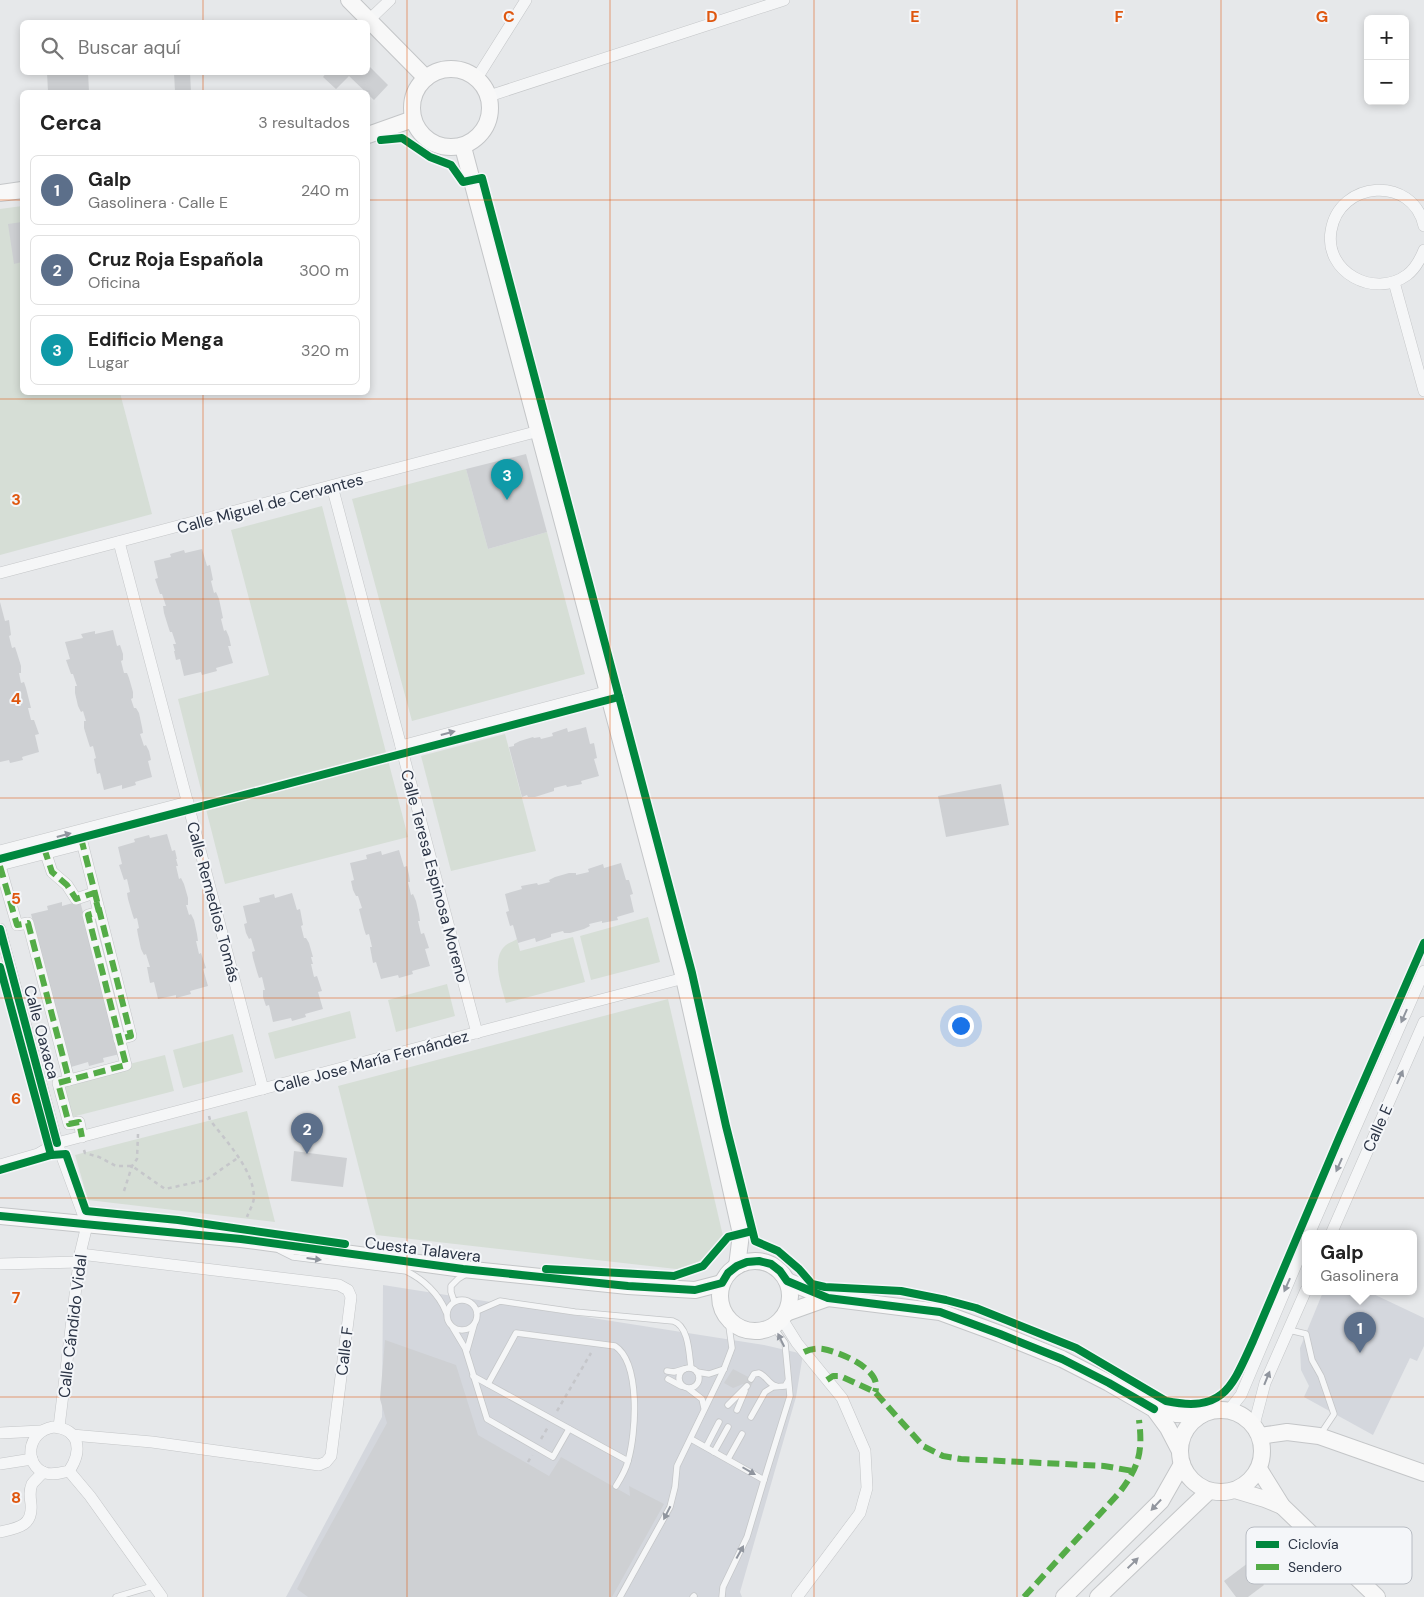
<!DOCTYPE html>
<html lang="es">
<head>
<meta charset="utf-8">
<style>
	:root { --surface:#fff; --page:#f2f2f2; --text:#222; --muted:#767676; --line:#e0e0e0; --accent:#1a73e8 }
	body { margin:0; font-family:"DM Sans",sans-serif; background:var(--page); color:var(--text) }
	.controls { position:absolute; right:15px; top:15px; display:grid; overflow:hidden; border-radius:8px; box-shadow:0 2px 8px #0003 }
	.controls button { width:45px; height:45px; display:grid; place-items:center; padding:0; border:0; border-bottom:1px solid var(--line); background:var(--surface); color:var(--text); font:25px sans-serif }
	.you { position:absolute; left:960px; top:1025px; width:18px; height:18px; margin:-12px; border:4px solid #fff; border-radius:50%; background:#1a73e8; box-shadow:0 0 0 8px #1a73e833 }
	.badge { display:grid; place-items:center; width:32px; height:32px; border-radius:50%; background:var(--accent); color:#fff; font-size:16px; font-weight:700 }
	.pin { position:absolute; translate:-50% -41px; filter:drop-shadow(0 1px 2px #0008) }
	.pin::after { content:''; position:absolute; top:26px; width:18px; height:15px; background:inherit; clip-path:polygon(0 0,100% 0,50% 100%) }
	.popup { position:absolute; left:1302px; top:1230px; width:115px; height:65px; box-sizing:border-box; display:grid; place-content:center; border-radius:8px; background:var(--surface); filter:drop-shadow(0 1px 4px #0005); font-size:16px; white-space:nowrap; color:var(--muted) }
	.popup b { font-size:19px; color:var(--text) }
	.popup::after { content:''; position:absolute; left:50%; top:100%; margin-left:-10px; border:10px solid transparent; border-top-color:var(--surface) }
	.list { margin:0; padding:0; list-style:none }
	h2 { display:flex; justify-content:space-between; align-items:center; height:65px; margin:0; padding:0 20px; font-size:21px }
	h2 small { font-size:16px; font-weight:400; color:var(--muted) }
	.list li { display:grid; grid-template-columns:32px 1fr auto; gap:15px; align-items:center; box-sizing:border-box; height:70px; margin:0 10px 10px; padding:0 10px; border:1px solid var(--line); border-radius:8px }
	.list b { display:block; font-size:19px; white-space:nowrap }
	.list p { margin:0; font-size:16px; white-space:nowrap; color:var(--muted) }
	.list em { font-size:16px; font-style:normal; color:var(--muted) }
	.icon { flex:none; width:28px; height:28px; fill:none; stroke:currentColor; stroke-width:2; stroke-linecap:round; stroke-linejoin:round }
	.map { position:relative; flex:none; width:1424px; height:1597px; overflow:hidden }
	.search { position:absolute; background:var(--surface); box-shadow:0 2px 8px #0003; left:20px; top:20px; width:350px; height:55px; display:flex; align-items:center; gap:12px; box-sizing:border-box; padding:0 18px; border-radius:8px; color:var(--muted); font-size:19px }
	.panel { position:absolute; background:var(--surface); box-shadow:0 2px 8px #0003; left:20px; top:90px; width:350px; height:305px; border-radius:8px }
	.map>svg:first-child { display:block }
	.built { fill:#d4d7dd }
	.green { fill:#d6ded6 }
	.building { fill:#ced0d3 }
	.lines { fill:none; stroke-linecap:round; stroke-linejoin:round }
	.lane-casing { stroke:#c4c6c8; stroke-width:7 }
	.street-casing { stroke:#c4c6c8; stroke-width:12 }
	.secondary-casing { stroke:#c4c6c8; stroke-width:18 }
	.path { stroke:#c5c6ca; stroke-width:2.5; stroke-dasharray:4 4; stroke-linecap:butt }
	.lane { stroke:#f5f6f7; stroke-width:5.5 }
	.street { stroke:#f5f6f7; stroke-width:11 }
	.secondary { stroke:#f8f8f8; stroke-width:16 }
	.quiet { stroke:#54ac47; stroke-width:6; stroke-dasharray:12 6; stroke-linecap:butt }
	.cycleway-casing { stroke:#f4f6f9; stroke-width:11 }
	.cycleway { stroke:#00873e; stroke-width:8 }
	.oneway { fill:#90959e }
	.oneway2 { fill:#92969e }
	.grid { fill:none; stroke:#df570f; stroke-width:1; stroke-opacity:0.55 }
	.labels { text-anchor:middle; stroke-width:4; stroke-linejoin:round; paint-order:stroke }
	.street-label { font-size:16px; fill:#2b3445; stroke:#f4f6f9 }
	.key { fill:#f4f6f9; stroke:#b8bcc3; stroke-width:1 }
	.key-label { font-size:14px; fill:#2b3445 }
	.grid-label { font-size:16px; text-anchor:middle; font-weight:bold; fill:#df570f; stroke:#f4f6f9; stroke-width:4; stroke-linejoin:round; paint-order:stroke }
</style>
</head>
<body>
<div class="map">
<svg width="1424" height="1597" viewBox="0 0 1424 1597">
	<rect width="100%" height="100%" fill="#e6e8ea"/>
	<g class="built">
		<polygon points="383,1285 764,1345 803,1354 796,1397 740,1592 742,1597 286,1597 382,1417"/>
		<polygon points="1323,1292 1369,1292 1424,1318 1424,1346 1417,1361 1410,1358 1373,1435 1304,1397 1309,1386 1301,1370 1300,1348"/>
	</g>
	<g class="green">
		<polygon points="22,206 22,392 120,393 152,514 0,555 0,209"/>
		<polygon points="466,469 488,549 547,532 585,674 412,721 352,499"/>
		<polygon points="322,506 408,837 225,884 178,699 269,675 231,530"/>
		<polygon points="505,734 536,851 451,871 421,756"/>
		<polygon points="648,917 660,962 591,980 580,936"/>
		<path d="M573 937 585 982 506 1003C502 987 490 958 506 945 509 943 514 941 517 939L520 951Z"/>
		<polygon points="447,984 455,1016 396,1032 388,1000"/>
		<polygon points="668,999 723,1236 698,1266 685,1270 376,1235 338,1086"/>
		<polygon points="350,1011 356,1038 275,1059 268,1033"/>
		<polygon points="233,1034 243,1072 183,1088 173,1050"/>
		<polygon points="165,1055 174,1091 72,1117 62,1081"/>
		<polygon points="247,1111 275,1222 88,1200 75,1155"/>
	</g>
	<g class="building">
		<polygon points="368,65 388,85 374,100 349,76 336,89 323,77 327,72 368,72"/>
		<polygon points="47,72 88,72 89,92 48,92"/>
		<polygon points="174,72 190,72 191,92 175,92"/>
		<polygon points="22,222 22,262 14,264 8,224"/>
		<polygon points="526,454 547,532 488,549 466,469"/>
		<polygon points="202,549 207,566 210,565 213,580 211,581 214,593 216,592 219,599 223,618 221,619 224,631 226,630 229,637 231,646 228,646 233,663 216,668 217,671 202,675 201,672 184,676 180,659 176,660 174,651 175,651 173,644 176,644 172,632 170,632 168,626 164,613 163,606 166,606 162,594 160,594 155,579 158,578 154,561 171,557 170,554 184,550 185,553"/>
		<polygon points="0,602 5,621 9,620 11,635 9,636 12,648 15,647 17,653 21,666 21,673 19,673 21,683 24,682 26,688 31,708 28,708 31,720 34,720 39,734 35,735 39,752 22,757 23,760 10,763 9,760 0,762"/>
		<polygon points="113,630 117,646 120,645 123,654 123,660 121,661 124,673 127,673 129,678 133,692 133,698 131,699 134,708 136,708 139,713 142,727 143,733 140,734 144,746 146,745 149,751 151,760 148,761 152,777 135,782 136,785 122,789 122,785 104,790 100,773 97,774 94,759 96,758 93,746 90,747 88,741 84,728 84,721 86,721 83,711 81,712 78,706 75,693 75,686 77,686 73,674 71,674 66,660 70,659 65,642 83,638 81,634 95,631 95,634"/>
		<polygon points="586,727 590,744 594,743 597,758 594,759 599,776 581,781 582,784 567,787 566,785 554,788 554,791 535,797 528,797 527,795 522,797 509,747 514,746 514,744 520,741 533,737 534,738 540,737 541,739 553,736 552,733 567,728 568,732"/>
		<polygon points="1001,784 1009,825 946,837 938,796"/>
		<polygon points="167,834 172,851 175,850 177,859 176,859 178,866 176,866 179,879 181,878 184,884 188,898 188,905 186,905 189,915 191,914 194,920 197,934 198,941 196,941 199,954 201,953 206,968 203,969 208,986 190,991 191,994 176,998 176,995 158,999 154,982 150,983 147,967 150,967 146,954 144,955 141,949 138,935 137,929 139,928 137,918 134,919 132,913 128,899 127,893 130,892 127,879 124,880 119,865 122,864 118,847 135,842 134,839 149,835 150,838"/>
		<polygon points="399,850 404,867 407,866 409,875 410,882 408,882 411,895 413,894 416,901 419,914 420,921 418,921 421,934 424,933 429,948 425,949 430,966 412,971 413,974 399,978 398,975 381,979 376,962 373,963 370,947 372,947 369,934 366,935 364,929 359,909 362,908 358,896 356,896 353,890 351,881 354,880 350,863 367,859 366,855 381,851 382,855"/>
		<polygon points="621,863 626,880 629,880 633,894 630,895 634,912 617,917 618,920 602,923 602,921 589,924 590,926 584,929 570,933 564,933 563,931 551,934 551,937 536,942 535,938 518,943 513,925 510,926 506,912 509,911 505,894 522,889 521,886 537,883 538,885 550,882 549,880 555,877 569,873 576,873 576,875 589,872 588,869 603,864 604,868"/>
		<polygon points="292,893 297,910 300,909 303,925 301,926 304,938 306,938 309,943 313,957 311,957 313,964 311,964 314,977 317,976 322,991 318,992 323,1009 305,1014 306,1017 292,1021 291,1018 273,1022 269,1005 266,1006 263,997 263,990 265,990 262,977 259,978 257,972 253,958 252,952 255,951 251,938 249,939 246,933 244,924 247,923 243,906 260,902 259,898 274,894 275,898"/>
		<polygon points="80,901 120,1054 103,1058 104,1062 89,1066 88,1062 71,1067 31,914 48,910 47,906 62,902 62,906"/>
		<polygon points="294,1151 347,1158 343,1187 291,1181"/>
		<polygon points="385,1340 456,1365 478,1435 549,1476 561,1457 630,1496 629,1486 664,1504 612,1597 308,1597 297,1589 313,1557 387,1423 380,1399"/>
		<polygon points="733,1369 754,1380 750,1388 743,1384 733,1388 724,1383"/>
		<polygon points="1248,1563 1264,1585 1248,1597 1236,1597 1224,1581"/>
	</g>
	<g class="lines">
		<defs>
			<g id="lane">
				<path d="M279 1250 293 1257 406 1271C423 1279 439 1294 446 1312"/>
				<circle cx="462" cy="1315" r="15"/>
				<polyline points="454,1301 451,1292 451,1286 458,1279 466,1274"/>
				<path d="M477 1311 500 1301 575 1312 673 1321C689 1326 689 1354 691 1368"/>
				<polyline points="453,1328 465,1348 487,1419 553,1457 569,1429"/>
				<polyline points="1289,1330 1306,1334 1312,1360 1321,1376 1334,1414 1320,1435"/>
				<polyline points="467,1350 474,1325"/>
				<circle cx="689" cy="1378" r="10"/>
				<polyline points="667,1371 674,1372 684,1369"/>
				<polyline points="697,1372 709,1374 724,1369"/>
				<polyline points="473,1376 628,1461"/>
				<polyline points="668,1379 681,1386"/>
				<path d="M751 1379 754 1374 759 1373C767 1376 768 1384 776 1386"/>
				<path d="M488 1384 516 1333 615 1346C641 1363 636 1434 628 1461 626 1470 621 1478 616 1486"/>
				<polyline points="689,1389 702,1399 704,1408"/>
				<polyline points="728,1405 747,1386"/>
				<polyline points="737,1410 745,1391"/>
				<polyline points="751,1417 765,1392 773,1387 785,1386 788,1381"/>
				<polyline points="691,1439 764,1480 790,1396 785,1343 773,1326"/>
				<polyline points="706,1447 719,1422"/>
				<polyline points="714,1452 728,1427"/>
				<polyline points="728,1459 742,1434"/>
				<polyline points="116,1597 153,1586"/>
				<polyline points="620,1597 670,1507 675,1487 677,1466 724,1369 732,1348 728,1319"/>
				<polyline points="693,1597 694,1596"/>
				<polyline points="722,1597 723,1587 747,1537 764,1480"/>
			</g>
			<g id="street">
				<polyline points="369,20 390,0"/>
				<polyline points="477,78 526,0"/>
				<polyline points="489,96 784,0"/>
				<path d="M1424 226C1413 175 1339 180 1331 231 1324 272 1374 299 1407 275 1415 269 1420 260 1424 250"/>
				<polyline points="1394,282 1424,391"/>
				<polyline points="332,486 477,1033"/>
				<polyline points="119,542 263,1089"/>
				<polyline points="0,573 539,431"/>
				<polyline points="401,746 609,691"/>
				<polyline points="81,838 131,1036 119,1039"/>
				<polyline points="44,848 52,872 67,885 76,899 94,893 99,912 88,915 126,1065 58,1083 69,1124 79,1122 82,1137"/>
				<polyline points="0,851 188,802"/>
				<polyline points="0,865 82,844"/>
				<polyline points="0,866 17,925 28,923 69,1080"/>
				<polyline points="0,929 57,1143 87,1225 80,1254 59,1427"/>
				<polyline points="0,1165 38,1154 57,1143 684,978"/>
				<polyline points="1309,1234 1424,971"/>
				<polyline points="1331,1234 1424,1022"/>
				<polyline points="0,1264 79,1262"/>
				<polyline points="782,1319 797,1343 842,1398 865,1451 867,1488 860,1513 797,1597"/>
				<polyline points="1229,1410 1241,1395 1306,1241"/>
				<polyline points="1254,1425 1265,1383 1306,1290"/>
				<path d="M53 1427C81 1429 82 1452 69 1471 60 1473 53 1475 45 1473 24 1465 26 1432 53 1427Z"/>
				<polyline points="0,1433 41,1431"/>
				<polyline points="72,1435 152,1442 319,1465 326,1462 331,1456 351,1297 348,1290 339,1285 80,1254"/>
				<polyline points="0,1464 32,1459"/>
				<polyline points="69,1471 90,1496 162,1597"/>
				<path d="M0 1532C18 1528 33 1526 31 1504 30 1497 29 1491 32 1484 35 1480 40 1476 43 1472"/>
			</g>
			<g id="secondary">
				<polyline points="349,0 426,78"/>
				<circle cx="451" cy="108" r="39"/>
				<polyline points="368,135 413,119"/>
				<polyline points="463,147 684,978 741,1234 737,1266"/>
				<polyline points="0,193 22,190"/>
				<polyline points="0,1216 241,1239 463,1269 628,1286 695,1290 722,1283"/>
				<circle cx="755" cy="1296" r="35"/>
				<polyline points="787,1281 828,1298 940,1312 1000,1334 1062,1359 1109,1383 1154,1409 1168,1428 1180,1451"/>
				<polyline points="786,1313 828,1298"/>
				<polyline points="1154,1409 1176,1414 1201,1415"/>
				<circle cx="1221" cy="1451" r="41"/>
				<polyline points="1260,1436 1287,1432 1319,1436 1424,1473"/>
				<polyline points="1259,1469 1282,1506 1377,1597"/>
				<polyline points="1235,1490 1265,1499 1282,1506"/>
				<polyline points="1064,1597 1161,1501 1182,1464"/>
				<polyline points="1098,1597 1209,1491"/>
			</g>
		</defs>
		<use href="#lane" class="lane-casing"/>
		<use href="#street" class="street-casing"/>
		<use href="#secondary" class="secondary-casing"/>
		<g class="path">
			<path d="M209 1116 210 1120C226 1141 254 1170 254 1198 253 1205 249 1211 247 1217"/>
			<polyline points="84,1150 85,1153 99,1157 116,1166 132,1166 165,1189 206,1180 239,1157"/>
			<polyline points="124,1191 132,1166 137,1159 138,1134"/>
			<polyline points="557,1411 591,1353"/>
			<polyline points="541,1439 548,1427"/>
			<polyline points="528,1462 532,1455"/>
		</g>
		<use href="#lane" class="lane"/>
		<use href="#street" class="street"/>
		<use href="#secondary" class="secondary"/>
		<g class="quiet">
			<polyline points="81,838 131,1036 119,1039"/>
			<polyline points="44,848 52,872 67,885 76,899 94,893 99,912 88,915 126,1065 58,1083 69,1124 79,1122 82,1137"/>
			<polyline points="0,866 17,925 28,923 69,1080"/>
			<path d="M804 1352C810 1349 816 1348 823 1349 840 1352 884 1370 875 1392"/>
			<polyline points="827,1380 833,1376 840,1376 875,1392 923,1446 943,1456 961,1459 1104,1466 1133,1471"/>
			<path d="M1024 1597 1119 1493C1139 1467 1143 1452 1139 1420"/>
		</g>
		<defs>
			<g id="cycleway">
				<path d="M381 140 402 138 430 157 451 165 463 182 482 178 692 973 726 1126 755 1241 778 1251 799 1269 812 1284 825 1287 901 1291 946 1300 976 1308 1076 1348 1166 1401C1224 1413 1232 1387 1253 1341L1339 1138 1424 943"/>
				<polyline points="0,859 619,697"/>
				<polyline points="0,929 57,1143"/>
				<polyline points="0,967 51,1155"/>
				<polyline points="0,1170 51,1155 66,1154 86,1211 178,1220 345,1244"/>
				<polyline points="0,1216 241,1239 463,1269 628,1286 695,1290 722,1283 728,1273 737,1266 747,1262 759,1261 771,1264 780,1271 787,1281 828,1298 940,1312 1000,1334 1062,1359 1109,1383 1154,1409"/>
				<polyline points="546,1269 674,1276 703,1266 728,1237 752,1231"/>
			</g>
		</defs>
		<use href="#cycleway" class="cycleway-casing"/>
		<use href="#cycleway" class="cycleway"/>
	</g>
	<defs><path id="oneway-solid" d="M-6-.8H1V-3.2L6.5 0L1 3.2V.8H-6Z" transform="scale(1.25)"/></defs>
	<g class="oneway">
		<use href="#oneway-solid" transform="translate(448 733) rotate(-15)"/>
		<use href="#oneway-solid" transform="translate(64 835) rotate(-15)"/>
		<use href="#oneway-solid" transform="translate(1404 1016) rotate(114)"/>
		<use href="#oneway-solid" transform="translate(1400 1077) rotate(-66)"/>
		<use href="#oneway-solid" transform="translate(1339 1165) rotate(114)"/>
		<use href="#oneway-solid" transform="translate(314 1259) rotate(7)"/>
		<use href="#oneway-solid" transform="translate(1287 1285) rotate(114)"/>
		<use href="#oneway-solid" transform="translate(781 1340) rotate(-116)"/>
		<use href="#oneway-solid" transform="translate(1267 1378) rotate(-68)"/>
		<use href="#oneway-solid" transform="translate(749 1471) rotate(30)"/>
		<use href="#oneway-solid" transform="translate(667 1513) rotate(117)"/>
		<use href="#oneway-solid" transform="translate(740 1552) rotate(-61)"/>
	</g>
	<g class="oneway2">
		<use href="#oneway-solid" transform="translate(1156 1505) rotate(133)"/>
		<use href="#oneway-solid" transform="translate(1133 1563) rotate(-44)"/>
	</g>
	<path class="grid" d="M203 0V22M407 0V1597M610 0V1597M814 0V1597M1017 0V1597M1221 0V1597M203 72V92M0 200H22M368 200H1424M203 392V1597M0 399H1424M0 599H1424M0 798H1424M0 998H1424M0 1198H1424M0 1397H1424"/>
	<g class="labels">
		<g class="street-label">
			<text transform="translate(270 503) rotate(-15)" y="6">Calle Miguel de Cervantes</text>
			<text transform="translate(435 876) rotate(75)" y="6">Calle Teresa Espinosa Moreno</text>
			<text transform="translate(214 902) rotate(75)" y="6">Calle Remedios Tomás</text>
			<text transform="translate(42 1032) rotate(75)" y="6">Calle Oaxaca</text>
			<text transform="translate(371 1061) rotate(-15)" y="6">Calle Jose María Fernández</text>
			<text transform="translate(1377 1128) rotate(-66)" y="6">Calle E</text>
			<text transform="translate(423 1249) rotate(7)" y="6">Cuesta Talavera</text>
			<text transform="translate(72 1326) rotate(-83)" y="6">Calle Cándido Vidal</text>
			<text transform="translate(344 1351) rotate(-83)" y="6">Calle F</text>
		</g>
	</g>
	<rect x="1246" y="1527" width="166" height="57" rx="8" class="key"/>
	<rect x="1256" y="1541" width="23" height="7" fill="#00873e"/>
	<rect x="1256" y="1564" width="23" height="6" fill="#54ac47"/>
	<g class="key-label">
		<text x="1288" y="1549">Ciclovía</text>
		<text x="1288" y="1572">Sendero</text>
	</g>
	<g class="grid-label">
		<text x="509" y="22">C</text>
		<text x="712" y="22">D</text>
		<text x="915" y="22">E</text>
		<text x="1119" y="22">F</text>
		<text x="1322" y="22">G</text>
		<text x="16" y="505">3</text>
		<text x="16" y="704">4</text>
		<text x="16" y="904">5</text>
		<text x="16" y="1104">6</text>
		<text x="16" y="1303">7</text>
		<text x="16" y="1503">8</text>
	</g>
</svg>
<div class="controls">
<button>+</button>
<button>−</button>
</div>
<div class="you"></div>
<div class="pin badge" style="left:1360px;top:1353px;background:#5c6f8a">1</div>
<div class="popup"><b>Galp</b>Gasolinera</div>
<div class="pin badge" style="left:307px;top:1154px;background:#5c6f8a">2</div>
<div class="pin badge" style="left:507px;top:500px;background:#0f9aa8">3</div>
<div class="search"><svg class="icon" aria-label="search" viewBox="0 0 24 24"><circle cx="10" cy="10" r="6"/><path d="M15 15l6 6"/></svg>Buscar aquí</div>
<section class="panel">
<h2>Cerca<small>3 resultados</small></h2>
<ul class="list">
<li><span class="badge" style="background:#5c6f8a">1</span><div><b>Galp</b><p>Gasolinera · Calle E</p></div><em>240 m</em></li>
<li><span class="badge" style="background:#5c6f8a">2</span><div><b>Cruz Roja Española</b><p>Oficina</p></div><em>300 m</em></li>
<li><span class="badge" style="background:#0f9aa8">3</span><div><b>Edificio Menga</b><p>Lugar</p></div><em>320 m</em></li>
</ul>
</section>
</div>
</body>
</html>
